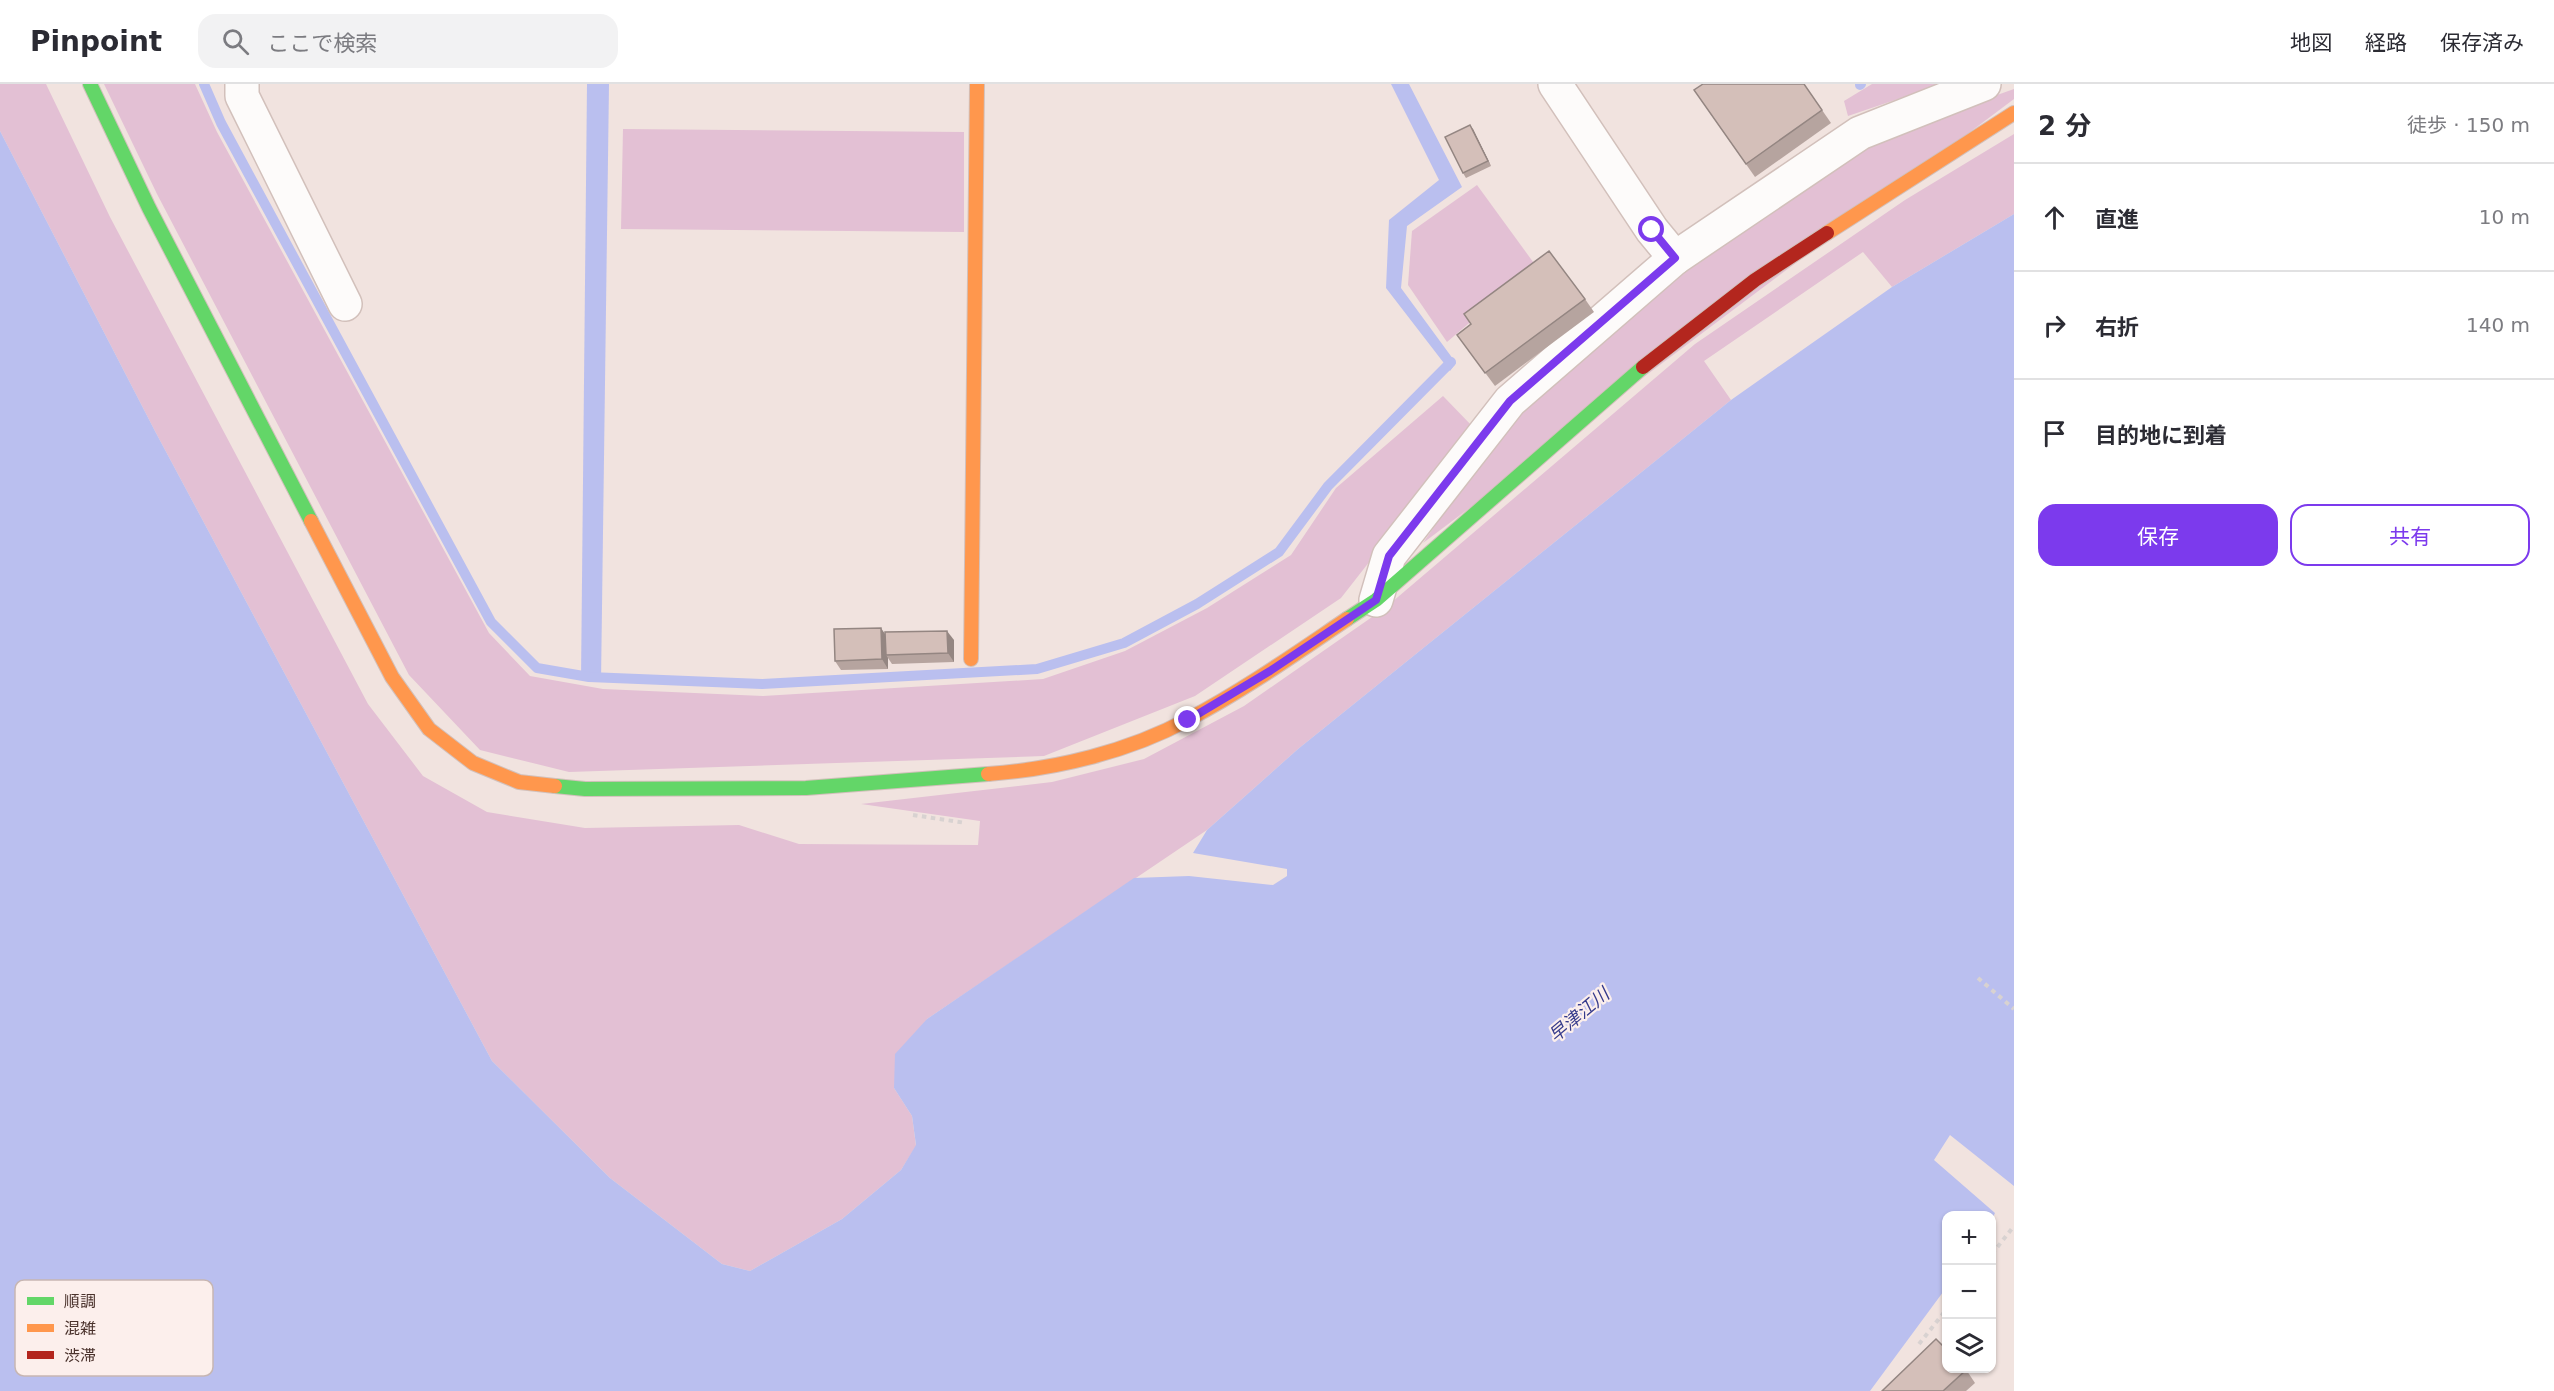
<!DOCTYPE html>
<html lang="ja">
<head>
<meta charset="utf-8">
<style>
	:root { --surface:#fff; --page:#f2f2f3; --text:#2b2b33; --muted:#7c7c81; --line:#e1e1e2; --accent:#7c3aed }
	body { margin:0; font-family:"DejaVu Sans","Noto Sans JP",sans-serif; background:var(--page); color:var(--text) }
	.controls { position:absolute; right:18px; bottom:18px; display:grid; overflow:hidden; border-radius:12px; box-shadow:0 2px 4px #0004 }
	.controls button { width:54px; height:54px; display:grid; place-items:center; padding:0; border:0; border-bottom:2px solid var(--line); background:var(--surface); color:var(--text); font:30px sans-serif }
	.stop { position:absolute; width:18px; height:18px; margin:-14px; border:4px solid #7c3aed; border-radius:50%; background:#fff }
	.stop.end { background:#7c3aed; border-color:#fff; box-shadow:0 2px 6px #0008 }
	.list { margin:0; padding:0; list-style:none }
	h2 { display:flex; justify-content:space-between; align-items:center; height:78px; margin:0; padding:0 24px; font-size:26px }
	h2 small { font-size:20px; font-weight:400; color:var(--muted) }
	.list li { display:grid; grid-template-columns:39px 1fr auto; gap:18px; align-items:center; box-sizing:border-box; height:108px; padding:0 24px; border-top:2px solid var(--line) }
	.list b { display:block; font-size:22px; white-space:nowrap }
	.list em { font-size:20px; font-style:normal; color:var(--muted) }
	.actions { display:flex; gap:12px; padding:18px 24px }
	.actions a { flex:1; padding:14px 0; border:2px solid var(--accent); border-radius:18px; text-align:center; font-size:21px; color:var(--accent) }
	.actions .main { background:var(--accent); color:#fff }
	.icon { flex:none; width:33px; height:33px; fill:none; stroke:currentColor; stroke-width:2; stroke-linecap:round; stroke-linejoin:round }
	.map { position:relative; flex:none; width:2014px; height:1307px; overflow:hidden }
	header { display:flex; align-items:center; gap:36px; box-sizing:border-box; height:84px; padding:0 30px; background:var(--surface); border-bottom:2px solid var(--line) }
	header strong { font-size:28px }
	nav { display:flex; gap:33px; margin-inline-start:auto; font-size:21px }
	.search { width:420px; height:54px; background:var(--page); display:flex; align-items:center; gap:15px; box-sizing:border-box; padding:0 21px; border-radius:18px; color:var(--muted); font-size:22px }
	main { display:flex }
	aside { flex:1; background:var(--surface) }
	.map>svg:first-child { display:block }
	.green { fill:#e3c0d4 }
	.water { fill:#babfef }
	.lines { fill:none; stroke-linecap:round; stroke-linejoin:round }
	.stream { stroke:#babfef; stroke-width:10 }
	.street-casing { stroke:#d2c0bb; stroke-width:36 }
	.fast-casing { stroke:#d2c0bb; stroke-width:16 }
	.slow-casing { stroke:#d2c0bb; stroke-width:16 }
	.jam-casing { stroke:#d2c0bb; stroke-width:16 }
	.path { stroke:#d8d2d1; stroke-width:4; stroke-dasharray:4.5 4.5; stroke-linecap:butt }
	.street { stroke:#fdfbfa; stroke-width:33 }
	.fast { stroke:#63d668; stroke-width:14 }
	.slow { stroke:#ff974d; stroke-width:14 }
	.jam { stroke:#b3261e; stroke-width:14 }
	.wall { fill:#b6a49f }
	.shaded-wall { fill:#948682 }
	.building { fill:#d4bfb9; stroke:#948682; stroke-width:1.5 }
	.route { stroke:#7c3aed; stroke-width:8 }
	.labels { text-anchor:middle; stroke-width:4.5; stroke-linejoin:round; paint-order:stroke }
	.water-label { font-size:18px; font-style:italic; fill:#363b8c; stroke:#fcefec }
	.key { fill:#fcefec; stroke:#c7b6b2; stroke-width:1.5 }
	.key-label { font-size:16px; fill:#4a322c }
</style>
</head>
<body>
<header>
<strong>Pinpoint</strong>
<div class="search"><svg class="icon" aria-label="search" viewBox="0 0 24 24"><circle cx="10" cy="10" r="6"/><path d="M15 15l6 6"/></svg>ここで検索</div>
<nav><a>地図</a><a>経路</a><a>保存済み</a></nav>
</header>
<main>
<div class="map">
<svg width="2014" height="1307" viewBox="0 0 2014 1307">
	<rect width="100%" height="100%" fill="#f1e3df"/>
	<g class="green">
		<polygon points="0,0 46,0 110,133 368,620 423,692 487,728 585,744 739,741 799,760 978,761 980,737 861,720 1052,698 1144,675 1244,622 1385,524 1695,260 1905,116 2014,50 2014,130 1892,203 1863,168 1704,277 1731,316 1298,665 1207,746 927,935 894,1004 912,1032 916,1062 901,1086 842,1135 750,1187 722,1180 610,1094 492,977 156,349 0,47"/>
		<polygon points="104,0 195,0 217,48 489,549 530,592 603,605 763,612 1043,595 1125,567 1207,524 1291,471 1336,404 1443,312 1474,344 1341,514 1195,612 1044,672 569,688 480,666 409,591 157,110"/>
		<polygon points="1872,0 1942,0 1848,32 1844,17"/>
		<polygon points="2014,5 2014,15 1423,459 1522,316 1727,156 1888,50"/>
		<polygon points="623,45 964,48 964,148 621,145"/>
		<polygon points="1477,101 1536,182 1447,258 1408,201 1412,147"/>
	</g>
	<g class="water">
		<polygon points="587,0 609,0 601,598 581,596"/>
		<polygon points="1391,0 1409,0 1462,103 1407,142 1401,204 1456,279 1450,287 1386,204 1389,136 1439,96"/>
		<polygon points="0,47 156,349 492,977 610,1094 722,1180 750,1187 842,1135 901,1086 916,1061 912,1032 894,1004 895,970 927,935 1134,794 1189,792 1273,801 1287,792 1287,785 1193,769 1207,746 1298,665 1731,316 1892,203 2014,130 2014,1102 1950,1051 1934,1076 1995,1129 1992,1135 1992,1132 1946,1132 1946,1204 1870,1307 0,1307"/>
	</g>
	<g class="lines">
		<g class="stream">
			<polyline points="204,0 221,39 491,538 537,584 589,593 762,600 1037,585 1124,559 1197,520 1279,468 1328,402 1451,278"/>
			<polyline points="1860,1 1861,0"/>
		</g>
		<defs>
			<g id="street">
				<polyline points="242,0 242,12 345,220"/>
				<polyline points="1675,174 1860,49 1984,0"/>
				<polyline points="1376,516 1389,472 1510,317 1675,174 1652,146 1555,0"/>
			</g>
			<g id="fast">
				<polyline points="90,0 149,124 311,437"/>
				<polyline points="1347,535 1376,516 1643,283"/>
				<polyline points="555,702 585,705 806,704 988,690"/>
			</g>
			<g id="slow">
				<polyline points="1827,149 2014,29"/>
				<polyline points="311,437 392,593 429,645 473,679 519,698 555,702"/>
				<polyline points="971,575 977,0"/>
				<path d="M988 690C1056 685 1128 668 1189 635 1244 606 1295 570 1347 535"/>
			</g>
			<polyline id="jam" points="1643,283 1755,196 1827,149"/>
		</defs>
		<use href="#street" class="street-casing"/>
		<use href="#fast" class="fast-casing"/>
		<use href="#slow" class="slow-casing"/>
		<use href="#jam" class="jam-casing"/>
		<g class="path">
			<polyline points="913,731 966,739"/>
			<polyline points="1978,894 2014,925"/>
			<polyline points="1992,1170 2014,1142"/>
			<polyline points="1919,1260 1946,1226"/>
		</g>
		<use href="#street" class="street"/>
		<use href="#fast" class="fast"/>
		<use href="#slow" class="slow"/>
		<use href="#jam" class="jam"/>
	</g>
	<g class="wall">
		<polygon points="1804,0 1831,39 1755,93 1694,6"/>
		<polygon points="1473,45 1491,82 1466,94 1463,89"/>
		<polygon points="1585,215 1594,228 1495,302 1457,251"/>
		<polygon points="885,550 954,556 954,578 892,580 888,574 888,585 841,586 835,577"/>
		<polygon points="1965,1284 1975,1299 1966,1307 1882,1307"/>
	</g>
	<g class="shaded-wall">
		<polygon points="1470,41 1473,45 1491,82 1488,77"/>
		<polygon points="881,544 887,553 886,571 888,574 888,585 882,575"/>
		<polygon points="947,547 954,556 954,578 948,569"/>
	</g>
	<g class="building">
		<polygon points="1703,0 1804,0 1822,26 1746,80 1694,6"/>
		<polygon points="1470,41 1488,77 1463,89 1445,53"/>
		<polygon points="1549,167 1585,215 1485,289 1457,251 1471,240 1464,230"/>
		<polygon points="881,544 882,575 835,577 834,545"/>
		<polygon points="947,547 948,569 886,571 885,548"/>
		<polygon points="1936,1255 1947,1266 1947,1284 1965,1284 1966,1286 1943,1307 1882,1307"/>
	</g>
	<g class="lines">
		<polyline class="route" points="1188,636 1270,587 1376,516 1389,472 1510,317 1675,174 1652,146"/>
	</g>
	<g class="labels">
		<g class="water-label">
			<text transform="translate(1579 931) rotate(-40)" y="6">早津江川</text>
		</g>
	</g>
	<rect x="15" y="1196" width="198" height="96" rx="9" class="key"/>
	<rect x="27" y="1213" width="27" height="8" fill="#63d668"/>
	<rect x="27" y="1240" width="27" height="8" fill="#ff974d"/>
	<rect x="27" y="1267" width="27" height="8" fill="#b3261e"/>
	<g class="key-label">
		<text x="64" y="1223">順調</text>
		<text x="64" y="1250">混雑</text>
		<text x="64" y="1277">渋滞</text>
	</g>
</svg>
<div class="controls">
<button>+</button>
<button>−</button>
<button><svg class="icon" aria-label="layers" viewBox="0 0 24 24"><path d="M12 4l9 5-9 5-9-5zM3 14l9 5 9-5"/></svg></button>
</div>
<div class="stop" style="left:1652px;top:146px"></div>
<div class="stop end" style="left:1188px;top:636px"></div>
</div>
<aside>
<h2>2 分<small>徒歩 · 150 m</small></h2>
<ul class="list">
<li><svg class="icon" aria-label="ahead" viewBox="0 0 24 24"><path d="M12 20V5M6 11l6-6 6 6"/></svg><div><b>直進</b></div><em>10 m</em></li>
<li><svg class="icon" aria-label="right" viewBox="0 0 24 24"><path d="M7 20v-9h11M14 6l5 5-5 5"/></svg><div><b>右折</b></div><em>140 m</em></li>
<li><svg class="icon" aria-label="arrive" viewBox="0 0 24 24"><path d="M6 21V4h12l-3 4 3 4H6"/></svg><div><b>目的地に到着</b></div></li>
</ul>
<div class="actions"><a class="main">保存</a><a>共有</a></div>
</aside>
</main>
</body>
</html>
